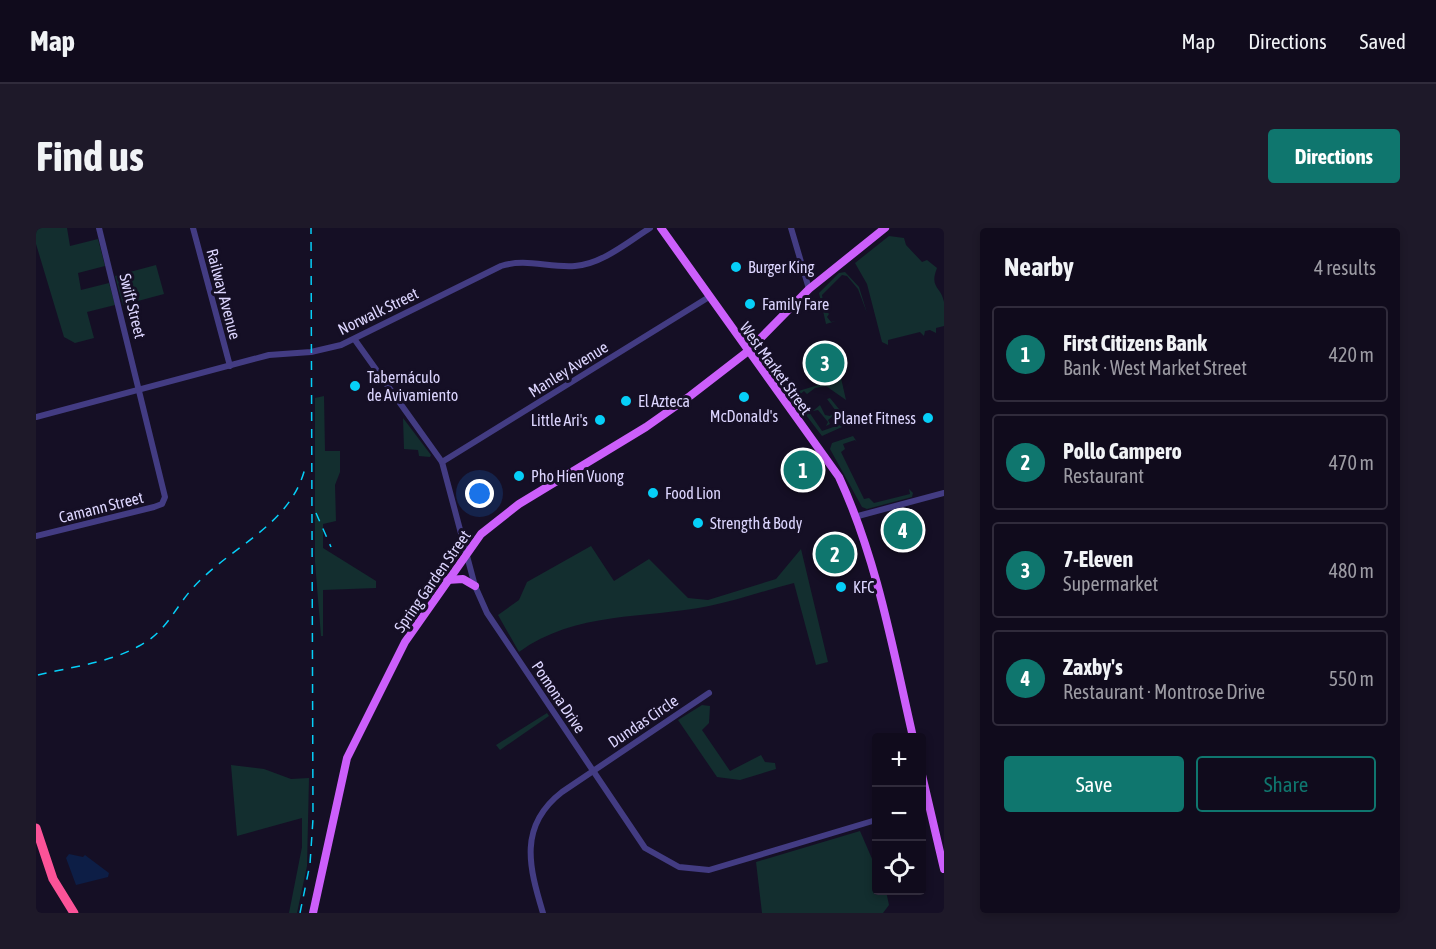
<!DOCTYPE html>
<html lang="en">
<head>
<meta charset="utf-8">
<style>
	:root { --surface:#100b1c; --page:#1e1929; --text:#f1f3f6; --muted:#9c9ba3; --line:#302b3b; --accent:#0f766e }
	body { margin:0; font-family:"Asap Condensed",sans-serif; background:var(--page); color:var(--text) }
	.controls { position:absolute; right:18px; bottom:18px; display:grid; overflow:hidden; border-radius:6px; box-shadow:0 3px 9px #0003 }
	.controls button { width:54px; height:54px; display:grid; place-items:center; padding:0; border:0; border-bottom:2px solid var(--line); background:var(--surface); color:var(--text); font:30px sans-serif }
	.you { position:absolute; left:444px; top:266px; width:21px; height:21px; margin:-15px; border:4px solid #fff; border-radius:50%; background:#1a73e8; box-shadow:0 0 0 9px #1a73e833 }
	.badge { display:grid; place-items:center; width:39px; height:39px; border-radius:50%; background:var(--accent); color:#fff; font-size:20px; font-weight:700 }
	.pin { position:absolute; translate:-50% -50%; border:3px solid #fff; box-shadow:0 2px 6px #0006 }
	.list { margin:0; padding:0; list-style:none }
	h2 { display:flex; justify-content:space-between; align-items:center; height:78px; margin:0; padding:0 24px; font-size:26px }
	h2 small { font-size:20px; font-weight:400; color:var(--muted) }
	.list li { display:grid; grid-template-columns:39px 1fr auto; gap:18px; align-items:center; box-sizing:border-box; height:96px; margin:0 12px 12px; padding:0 12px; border:2px solid var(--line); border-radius:6px }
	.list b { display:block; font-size:22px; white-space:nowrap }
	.list p { margin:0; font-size:20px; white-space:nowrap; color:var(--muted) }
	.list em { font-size:20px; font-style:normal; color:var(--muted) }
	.actions { display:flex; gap:12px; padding:18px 24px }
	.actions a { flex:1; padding:14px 0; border:2px solid var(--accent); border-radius:6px; text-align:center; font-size:21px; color:var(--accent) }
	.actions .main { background:var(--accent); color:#fff }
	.icon { flex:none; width:33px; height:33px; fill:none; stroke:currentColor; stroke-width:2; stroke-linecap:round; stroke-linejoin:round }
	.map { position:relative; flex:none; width:908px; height:685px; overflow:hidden; border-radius:6px }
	header { display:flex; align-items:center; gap:36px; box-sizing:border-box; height:84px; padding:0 30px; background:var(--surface); border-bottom:2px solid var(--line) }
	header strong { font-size:28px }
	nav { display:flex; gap:33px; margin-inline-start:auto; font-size:21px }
	.intro { display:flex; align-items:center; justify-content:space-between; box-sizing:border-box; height:144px; padding:0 36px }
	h1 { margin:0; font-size:42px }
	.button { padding:15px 27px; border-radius:6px; background:var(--accent); color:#fff; font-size:21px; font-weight:700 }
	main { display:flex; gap:36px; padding:0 36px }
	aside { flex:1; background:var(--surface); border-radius:6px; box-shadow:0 3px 9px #0003 }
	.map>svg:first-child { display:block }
	.green { fill:#132e2f }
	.water { fill:#0d1e46 }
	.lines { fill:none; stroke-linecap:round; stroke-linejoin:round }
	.minor { stroke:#433c83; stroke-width:6 }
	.major { stroke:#cc5ffb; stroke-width:8 }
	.highway { stroke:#fb5398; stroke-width:9 }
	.rail { stroke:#06cff8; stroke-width:1.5; stroke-dasharray:9 8; stroke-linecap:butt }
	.poi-dot { fill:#06cff8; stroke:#150f25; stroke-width:2 }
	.labels { text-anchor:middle; stroke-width:6; stroke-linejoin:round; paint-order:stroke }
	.poi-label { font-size:16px; fill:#dcd5fe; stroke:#150f25; text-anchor:start }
	.street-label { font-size:16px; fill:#dcd5fe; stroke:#150f25 }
</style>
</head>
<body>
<header>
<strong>Map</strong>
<nav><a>Map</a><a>Directions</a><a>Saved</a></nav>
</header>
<div class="intro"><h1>Find us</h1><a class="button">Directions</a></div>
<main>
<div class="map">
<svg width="908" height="685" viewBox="0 0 908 685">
	<rect width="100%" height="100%" fill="#150f25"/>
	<g class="green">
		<polygon points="0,0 31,0 34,18 62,11 69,38 42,45 45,62 73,55 79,77 51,84 58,110 39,115 28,109 0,16"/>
		<path d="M853 8 868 10 870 17 886 34 891 32 901 40C893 60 905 58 908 74 908 81 908 91 908 98L900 100V105L894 102 889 103 888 108 884 104 852 112V117L846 114 831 56 819 35Z"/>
		<polygon points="120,37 128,66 87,77 79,48"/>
		<polygon points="809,44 823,59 831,85 822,61 811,48 806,47 786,67 788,80 793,86 791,89 795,94 800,93 790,96 783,65 803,45"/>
		<polygon points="805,150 810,172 790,158 779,160 771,166 768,163 762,168 786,203 803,197 806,199 786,208 744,153 746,151 756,165"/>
		<polygon points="288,168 289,223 304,223 304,244 299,257 300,293 287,296 287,320 340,353 340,360 287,362 287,408 285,408 279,334 279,170"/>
		<polygon points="794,170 807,186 803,183 792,192 794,196 790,198 792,194 782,182 777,183 784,177 789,187 794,188 800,183 791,171"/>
		<polygon points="367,190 395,227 394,229 383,228 382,222 368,221"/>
		<polygon points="817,208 821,214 819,212 807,216 809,221 805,224 828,271 833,270 838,275 874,266 873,261 877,265 876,269 831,281 826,279 794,221 796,215"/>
		<path d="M555 318 578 353 613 331 652 370 672 372 740 351 765 321 792 434 780 437 758 355C730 362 702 372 673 378 609 391 539 383 483 424L462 387 483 372 491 354Z"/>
		<polygon points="666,477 674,478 673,495 666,502 694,543 725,527 729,534 739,535 740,541 704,552 681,549 642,492"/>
		<polygon points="511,485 513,488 464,522 460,517"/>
		<polygon points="195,537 228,541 255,551 273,550 271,638 261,685 253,685 266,619 266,590 201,608"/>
		<polygon points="824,603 840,640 840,662 850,663 853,677 847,685 726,685 720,634"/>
	</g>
	<polygon class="water" points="33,626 47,629 49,627 73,645 72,649 40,657 30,630"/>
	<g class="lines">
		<g class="minor">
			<polyline points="157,0 194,138"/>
			<polyline points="755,0 773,61"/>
			<polyline points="319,112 406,234 439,358 451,385 609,620 643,639 673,642 840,592"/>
			<path d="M0 189 233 127 275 124 305 117 465 38C490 30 513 40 539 38 566 36 592 14 614 0"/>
			<polyline points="406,234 673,69"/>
			<polyline points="822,288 908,265"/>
			<polyline points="0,308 118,279 126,276 129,269 63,0"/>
			<path d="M507 685C493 639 482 598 526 564L673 465"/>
		</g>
		<g class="major">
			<path d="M625 0 803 249C841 331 857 422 877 509"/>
			<polyline points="411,352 427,351 439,358"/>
			<polyline points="886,547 908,641"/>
			<polyline points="277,685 311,530 369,414 445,306 483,276 610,199 654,168 711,124 773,61 849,0"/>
		</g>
		<polyline class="highway" points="0,600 17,651 38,685"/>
		<g class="rail">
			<polyline points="280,285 295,319"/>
			<path d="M2 447C34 439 73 435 103 418 130 404 137 383 155 362 193 318 257 298 270 236"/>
			<polyline points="264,685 274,636 277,591 275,0"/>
		</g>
	</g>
	<g class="poi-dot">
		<circle cx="700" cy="39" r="6"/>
		<circle cx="714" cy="76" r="6"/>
		<circle cx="319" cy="158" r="6"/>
		<circle cx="708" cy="169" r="6"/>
		<circle cx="590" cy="173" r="6"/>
		<circle cx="892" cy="190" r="6"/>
		<circle cx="564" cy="192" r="6"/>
		<circle cx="483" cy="248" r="6"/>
		<circle cx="617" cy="265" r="6"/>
		<circle cx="662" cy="295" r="6"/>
		<circle cx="805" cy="359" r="6"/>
	</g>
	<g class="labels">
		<g class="poi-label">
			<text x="712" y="45">Burger King</text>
			<text x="726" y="82">Family Fare</text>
			<text x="331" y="155">Tabernáculo<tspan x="331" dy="18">de Avivamiento</tspan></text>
			<text x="602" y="179">El Azteca</text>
			<text x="708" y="194" text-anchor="middle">McDonald's</text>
			<text x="880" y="196" text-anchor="end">Planet Fitness</text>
			<text x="552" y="198" text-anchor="end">Little Ari's</text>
			<text x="495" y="254">Pho Hien Vuong</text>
			<text x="629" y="271">Food Lion</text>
			<text x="674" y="301">Strength &amp; Body</text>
			<text x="817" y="365">KFC</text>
		</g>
		<g class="street-label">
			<text transform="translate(188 66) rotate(75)" y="6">Railway Avenue</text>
			<text transform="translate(97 78) rotate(76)" y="6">Swift Street</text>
			<text transform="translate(342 83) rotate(-26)" y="6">Norwalk Street</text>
			<text transform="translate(740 140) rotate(54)" y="6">West Market Street</text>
			<text transform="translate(532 141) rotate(-32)" y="6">Manley Avenue</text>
			<text transform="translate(65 279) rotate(-14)" y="6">Camann Street</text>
			<text transform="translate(396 353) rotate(-55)" y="6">Spring Garden Street</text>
			<text transform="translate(523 469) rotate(56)" y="6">Pomona Drive</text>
			<text transform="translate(607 493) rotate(-34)" y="6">Dundas Circle</text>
		</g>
	</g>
</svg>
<div class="controls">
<button>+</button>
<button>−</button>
<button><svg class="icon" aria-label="locate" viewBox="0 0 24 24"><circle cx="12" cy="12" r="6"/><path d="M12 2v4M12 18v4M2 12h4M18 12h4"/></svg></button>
</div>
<div class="you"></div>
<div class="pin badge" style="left:767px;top:242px">1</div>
<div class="pin badge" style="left:799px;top:326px">2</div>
<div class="pin badge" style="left:789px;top:135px">3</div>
<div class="pin badge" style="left:867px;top:302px">4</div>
</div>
<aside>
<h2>Nearby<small>4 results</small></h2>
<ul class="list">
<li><span class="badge">1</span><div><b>First Citizens Bank</b><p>Bank · West Market Street</p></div><em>420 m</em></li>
<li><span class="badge">2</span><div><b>Pollo Campero</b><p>Restaurant</p></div><em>470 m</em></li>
<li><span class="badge">3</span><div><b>7-Eleven</b><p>Supermarket</p></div><em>480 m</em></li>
<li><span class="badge">4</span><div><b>Zaxby's</b><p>Restaurant · Montrose Drive</p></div><em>550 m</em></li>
</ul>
<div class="actions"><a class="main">Save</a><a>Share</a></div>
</aside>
</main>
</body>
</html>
